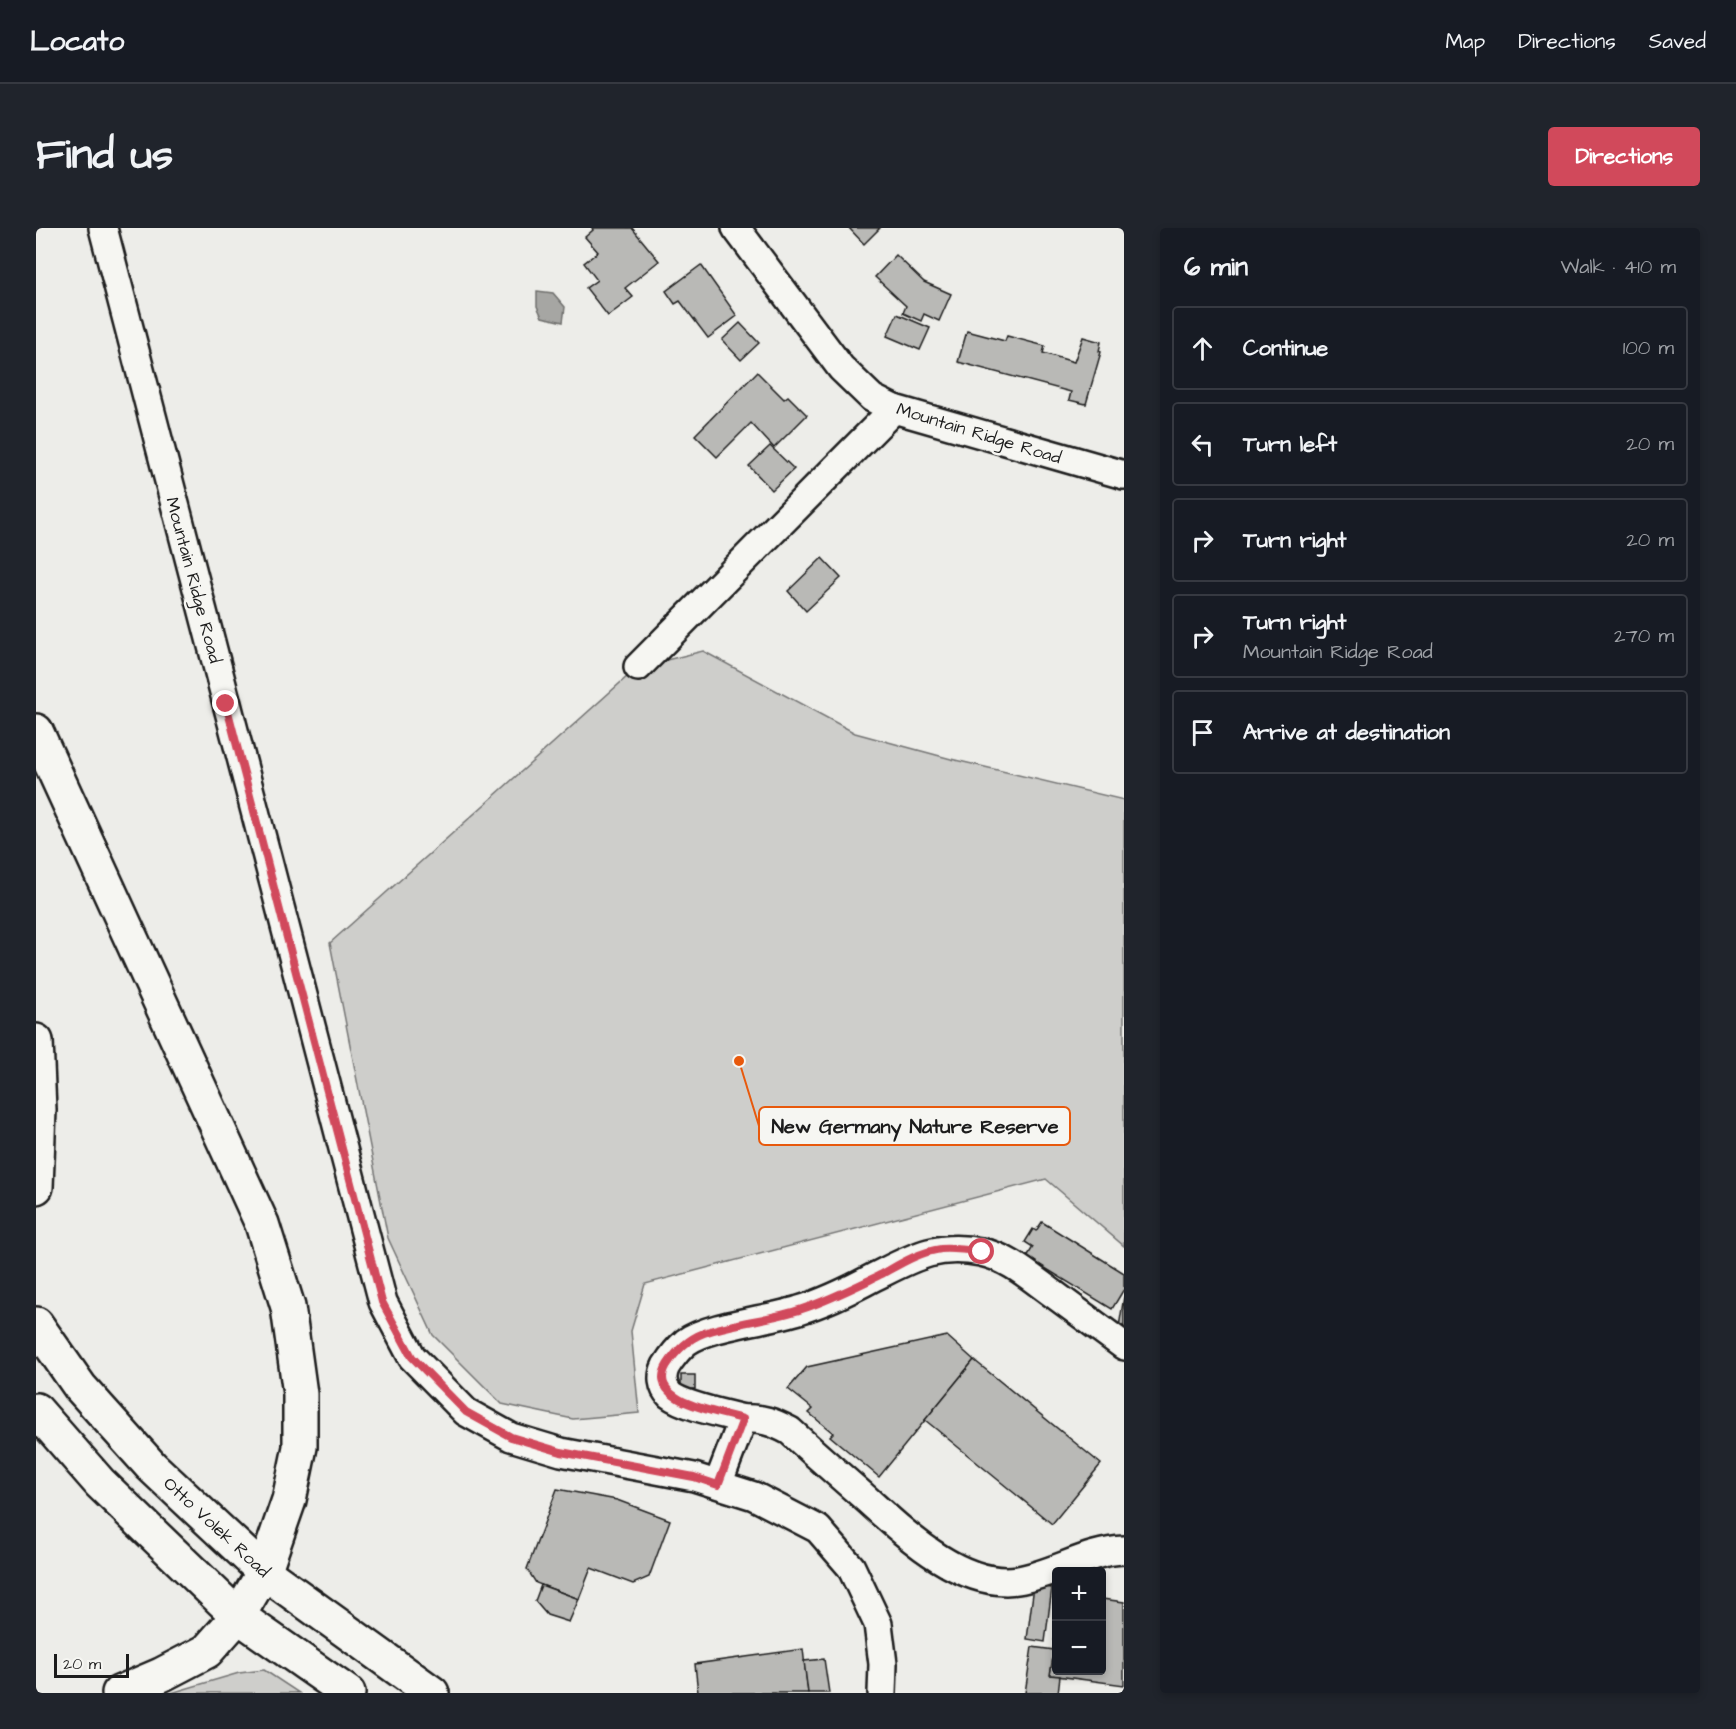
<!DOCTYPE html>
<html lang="en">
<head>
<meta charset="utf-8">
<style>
	:root { --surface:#171b24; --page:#20242c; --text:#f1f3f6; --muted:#9ea1a6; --line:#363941; --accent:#d1495b }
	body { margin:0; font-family:"Architects Daughter",sans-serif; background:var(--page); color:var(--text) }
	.controls { position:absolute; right:18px; bottom:18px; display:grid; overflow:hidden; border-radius:6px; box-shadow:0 3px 9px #0003 }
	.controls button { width:54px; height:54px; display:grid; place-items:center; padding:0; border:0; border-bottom:2px solid var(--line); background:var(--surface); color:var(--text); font:30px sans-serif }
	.scale { position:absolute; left:18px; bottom:15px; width:75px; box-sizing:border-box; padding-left:6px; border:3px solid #1c1c1c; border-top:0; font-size:16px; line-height:21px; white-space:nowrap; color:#1c1c1c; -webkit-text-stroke:4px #f6f6f2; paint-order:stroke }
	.stop { position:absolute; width:18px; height:18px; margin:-14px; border:4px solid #d1495b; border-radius:50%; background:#fff }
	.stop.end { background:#d1495b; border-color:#fff; box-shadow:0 2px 6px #0008 }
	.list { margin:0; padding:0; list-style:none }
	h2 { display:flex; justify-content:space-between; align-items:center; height:78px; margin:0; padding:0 24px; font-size:26px }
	h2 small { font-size:20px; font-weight:400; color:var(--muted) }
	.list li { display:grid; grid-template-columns:39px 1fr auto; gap:18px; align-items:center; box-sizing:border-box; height:84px; margin:0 12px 12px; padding:0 12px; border:2px solid var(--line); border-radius:6px }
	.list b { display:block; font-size:22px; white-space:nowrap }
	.list p { margin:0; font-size:20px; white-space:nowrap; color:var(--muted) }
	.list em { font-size:20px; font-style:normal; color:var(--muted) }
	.icon { flex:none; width:33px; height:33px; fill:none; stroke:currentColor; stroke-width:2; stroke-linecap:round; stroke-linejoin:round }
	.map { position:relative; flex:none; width:1088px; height:1465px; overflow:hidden; border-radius:6px }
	header { display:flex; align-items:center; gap:36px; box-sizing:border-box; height:84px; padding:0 30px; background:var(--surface); border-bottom:2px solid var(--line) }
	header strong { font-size:28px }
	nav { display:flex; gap:33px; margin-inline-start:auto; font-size:21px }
	.intro { display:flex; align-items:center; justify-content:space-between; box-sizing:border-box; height:144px; padding:0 36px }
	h1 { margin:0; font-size:42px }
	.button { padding:15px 27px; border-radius:6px; background:var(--accent); color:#fff; font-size:21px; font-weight:700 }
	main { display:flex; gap:36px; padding:0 36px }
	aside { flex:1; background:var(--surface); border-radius:6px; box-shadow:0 3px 9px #0003 }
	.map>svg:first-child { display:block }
	.green { fill:#cececb; stroke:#757574; stroke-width:1.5 }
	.water { fill:#a6a6a3; stroke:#6f6f6d; stroke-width:1.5 }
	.building { fill:#b9b9b6; stroke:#1c1c1c; stroke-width:1.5 }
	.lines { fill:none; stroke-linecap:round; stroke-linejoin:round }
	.minor-casing { stroke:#1c1c1c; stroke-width:32 }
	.major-casing { stroke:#1c1c1c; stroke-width:38 }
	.highway-casing { stroke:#1c1c1c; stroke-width:38 }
	.minor { stroke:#f6f6f2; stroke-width:27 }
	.major { stroke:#f6f6f2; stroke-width:33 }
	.highway { stroke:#f6f6f2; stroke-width:33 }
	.route { stroke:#d1495b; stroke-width:8 }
	.labels { text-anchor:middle; stroke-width:5; stroke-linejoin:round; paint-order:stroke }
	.street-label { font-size:18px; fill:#1c1c1c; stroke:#f6f6f2 }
	.leader { fill:none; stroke:#e8590c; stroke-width:2 }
	.callout-dot { fill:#e8590c; stroke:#f6f6f2; stroke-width:2 }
	.callout { fill:#f6f6f2; stroke:#e8590c; stroke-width:2 }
	.callout-label { font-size:20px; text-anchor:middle; font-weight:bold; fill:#1c1c1c }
</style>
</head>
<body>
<header>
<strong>Locato</strong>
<nav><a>Map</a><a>Directions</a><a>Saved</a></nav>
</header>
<div class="intro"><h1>Find us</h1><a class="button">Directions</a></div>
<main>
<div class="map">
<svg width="1088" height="1465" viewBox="0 0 1088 1465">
	<rect width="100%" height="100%" fill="#edede9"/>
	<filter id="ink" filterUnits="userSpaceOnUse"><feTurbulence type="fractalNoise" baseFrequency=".0167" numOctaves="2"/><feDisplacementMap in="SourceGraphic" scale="12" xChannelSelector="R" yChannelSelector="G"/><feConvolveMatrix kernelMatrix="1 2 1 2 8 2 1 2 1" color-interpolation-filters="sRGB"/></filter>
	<g filter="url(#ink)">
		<g class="green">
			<polygon points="667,423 819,505 915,531 1088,572 1088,1018 1010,951 609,1056 595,1103 603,1185 537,1191 466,1176 397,1107 352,1010 294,715 602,439"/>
			<polygon points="228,1442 263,1465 135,1465 203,1445"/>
		</g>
		<polygon class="water" points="501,63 517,65 529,79 527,94 506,89 501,78"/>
		<g class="building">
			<polygon points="556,0 596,0 623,33 589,60 597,69 572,88 550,60 561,52 548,35 562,24 549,9 557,2"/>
			<polygon points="813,0 844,0 828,16"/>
			<polygon points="860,27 888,54 915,66 903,93 888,86 885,93 867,85 870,78 839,49"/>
			<polygon points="665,37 701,88 672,110 644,73 639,76 630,63"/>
			<polygon points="861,86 894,100 884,122 851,108"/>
			<polygon points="704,95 723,115 705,132 686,112"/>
			<polygon points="931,103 969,113 971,108 1009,118 1007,125 1038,134 1047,109 1065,114 1063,123 1065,124 1050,176 1033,172 1035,164 922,134"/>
			<polygon points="721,144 748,171 752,168 771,187 738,220 715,195 681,229 659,207"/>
			<polygon points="734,218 758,241 736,262 713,238"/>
			<polygon points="786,330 805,350 770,383 752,363"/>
			<polygon points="1006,994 1088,1045 1088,1061 1076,1081 991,1029 997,1019 989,1014 997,1001 1000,1003"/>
			<polygon points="1088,1068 1088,1100 1083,1099"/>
			<polygon points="911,1108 938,1132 843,1249 794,1208 797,1205 773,1185 777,1181 752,1161 771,1139"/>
			<polygon points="938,1132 1065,1236 1016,1296 889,1192"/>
			<rect x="645" y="1147" width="14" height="14"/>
			<polygon points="521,1261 581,1272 634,1292 613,1349 597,1356 555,1340 543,1371 500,1355 491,1341"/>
			<polygon points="505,1357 543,1371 533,1394 511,1387 499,1373"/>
			<polygon points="998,1358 1016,1360 1009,1414 991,1411"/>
			<polygon points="1066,1371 1088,1374 1088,1457 1014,1447 1020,1400 1020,1442 1066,1442"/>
			<polygon points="996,1419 1018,1422 1014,1447 1024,1448 1022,1465 989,1465"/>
			<polygon points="767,1421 772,1465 662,1465 659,1436"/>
			<polygon points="788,1431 793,1465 772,1465 768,1433"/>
		</g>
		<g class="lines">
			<defs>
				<g id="minor">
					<polyline points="67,0 347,1074 376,1129 430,1184 475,1209 525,1224 658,1249 718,1268 782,1301 815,1339 842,1396 847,1436 846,1465"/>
					<polyline points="700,0 805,140 836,170 858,181 1088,247"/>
					<polyline points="602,439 858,181"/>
					<path d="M707 1191C689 1186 648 1178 634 1167 626 1159 625 1148 630 1138 635 1130 643 1120 650 1114 674 1097 733 1092 763 1082 790 1074 814 1062 838 1049 876 1030 900 1015 945 1024 974 1030 995 1050 1019 1067 1042 1084 1065 1101 1088 1118"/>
					<path d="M682 1256 707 1191C726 1190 737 1194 754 1203 778 1225 802 1246 826 1267 866 1303 924 1361 982 1352 1018 1346 1052 1323 1088 1322"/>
				</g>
				<g id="major">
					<polyline points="0,1096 44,1159 115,1238 228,1344 396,1465"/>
					<polyline points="0,1182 64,1255 202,1388 312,1465"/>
				</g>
				<g id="highway">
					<polyline points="0,503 226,996 252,1079 264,1166 264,1219 253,1272 228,1344 202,1388 171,1423 125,1447 83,1465"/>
					<polyline points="0,813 3,882 0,959"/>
				</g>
			</defs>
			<use href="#minor" class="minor-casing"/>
			<use href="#major" class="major-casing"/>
			<use href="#highway" class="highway-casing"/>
			<use href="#minor" class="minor"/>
			<use href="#major" class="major"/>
			<use href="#highway" class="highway"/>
		</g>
	</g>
	<g class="lines" filter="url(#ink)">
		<path class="route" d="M190 476 346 1074 376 1129 430 1184 475 1209 525 1224 658 1249 682 1257 707 1191C684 1184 609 1174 631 1137 640 1123 652 1111 668 1105 700 1094 734 1092 766 1081 794 1072 819 1059 846 1046 864 1036 883 1024 905 1021 918 1020 932 1022 946 1024"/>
	</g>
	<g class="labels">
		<g class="street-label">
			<text transform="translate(943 205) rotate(17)" y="6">Mountain Ridge Road</text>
			<text transform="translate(158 352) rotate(75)" y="6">Mountain Ridge Road</text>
			<text transform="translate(181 1299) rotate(43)" y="6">Otto Volek Road</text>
		</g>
	</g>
	<path class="leader" d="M703 833L723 898"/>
	<circle class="callout-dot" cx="703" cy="833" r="6"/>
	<rect class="callout" x="723" y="879" width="311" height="38" rx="6"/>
	<g class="callout-label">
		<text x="879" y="905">New Germany Nature Reserve</text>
	</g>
</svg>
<div class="controls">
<button>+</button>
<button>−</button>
</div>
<div class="scale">20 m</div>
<div class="stop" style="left:946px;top:1024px"></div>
<div class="stop end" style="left:190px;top:476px"></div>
</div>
<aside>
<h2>6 min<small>Walk · 410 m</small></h2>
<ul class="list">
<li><svg class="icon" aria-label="ahead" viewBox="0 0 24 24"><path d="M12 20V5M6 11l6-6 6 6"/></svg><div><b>Continue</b></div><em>100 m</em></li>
<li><svg class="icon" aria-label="left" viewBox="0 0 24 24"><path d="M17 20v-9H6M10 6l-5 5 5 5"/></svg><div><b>Turn left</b></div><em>20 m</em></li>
<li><svg class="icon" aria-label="right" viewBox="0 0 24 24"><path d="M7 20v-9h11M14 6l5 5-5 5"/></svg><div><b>Turn right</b></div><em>20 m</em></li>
<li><svg class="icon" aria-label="right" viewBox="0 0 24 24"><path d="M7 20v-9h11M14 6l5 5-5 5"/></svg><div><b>Turn right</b><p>Mountain Ridge Road</p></div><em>270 m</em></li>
<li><svg class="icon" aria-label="arrive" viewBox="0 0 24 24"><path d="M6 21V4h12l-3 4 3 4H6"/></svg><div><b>Arrive at destination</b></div></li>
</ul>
</aside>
</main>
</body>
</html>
